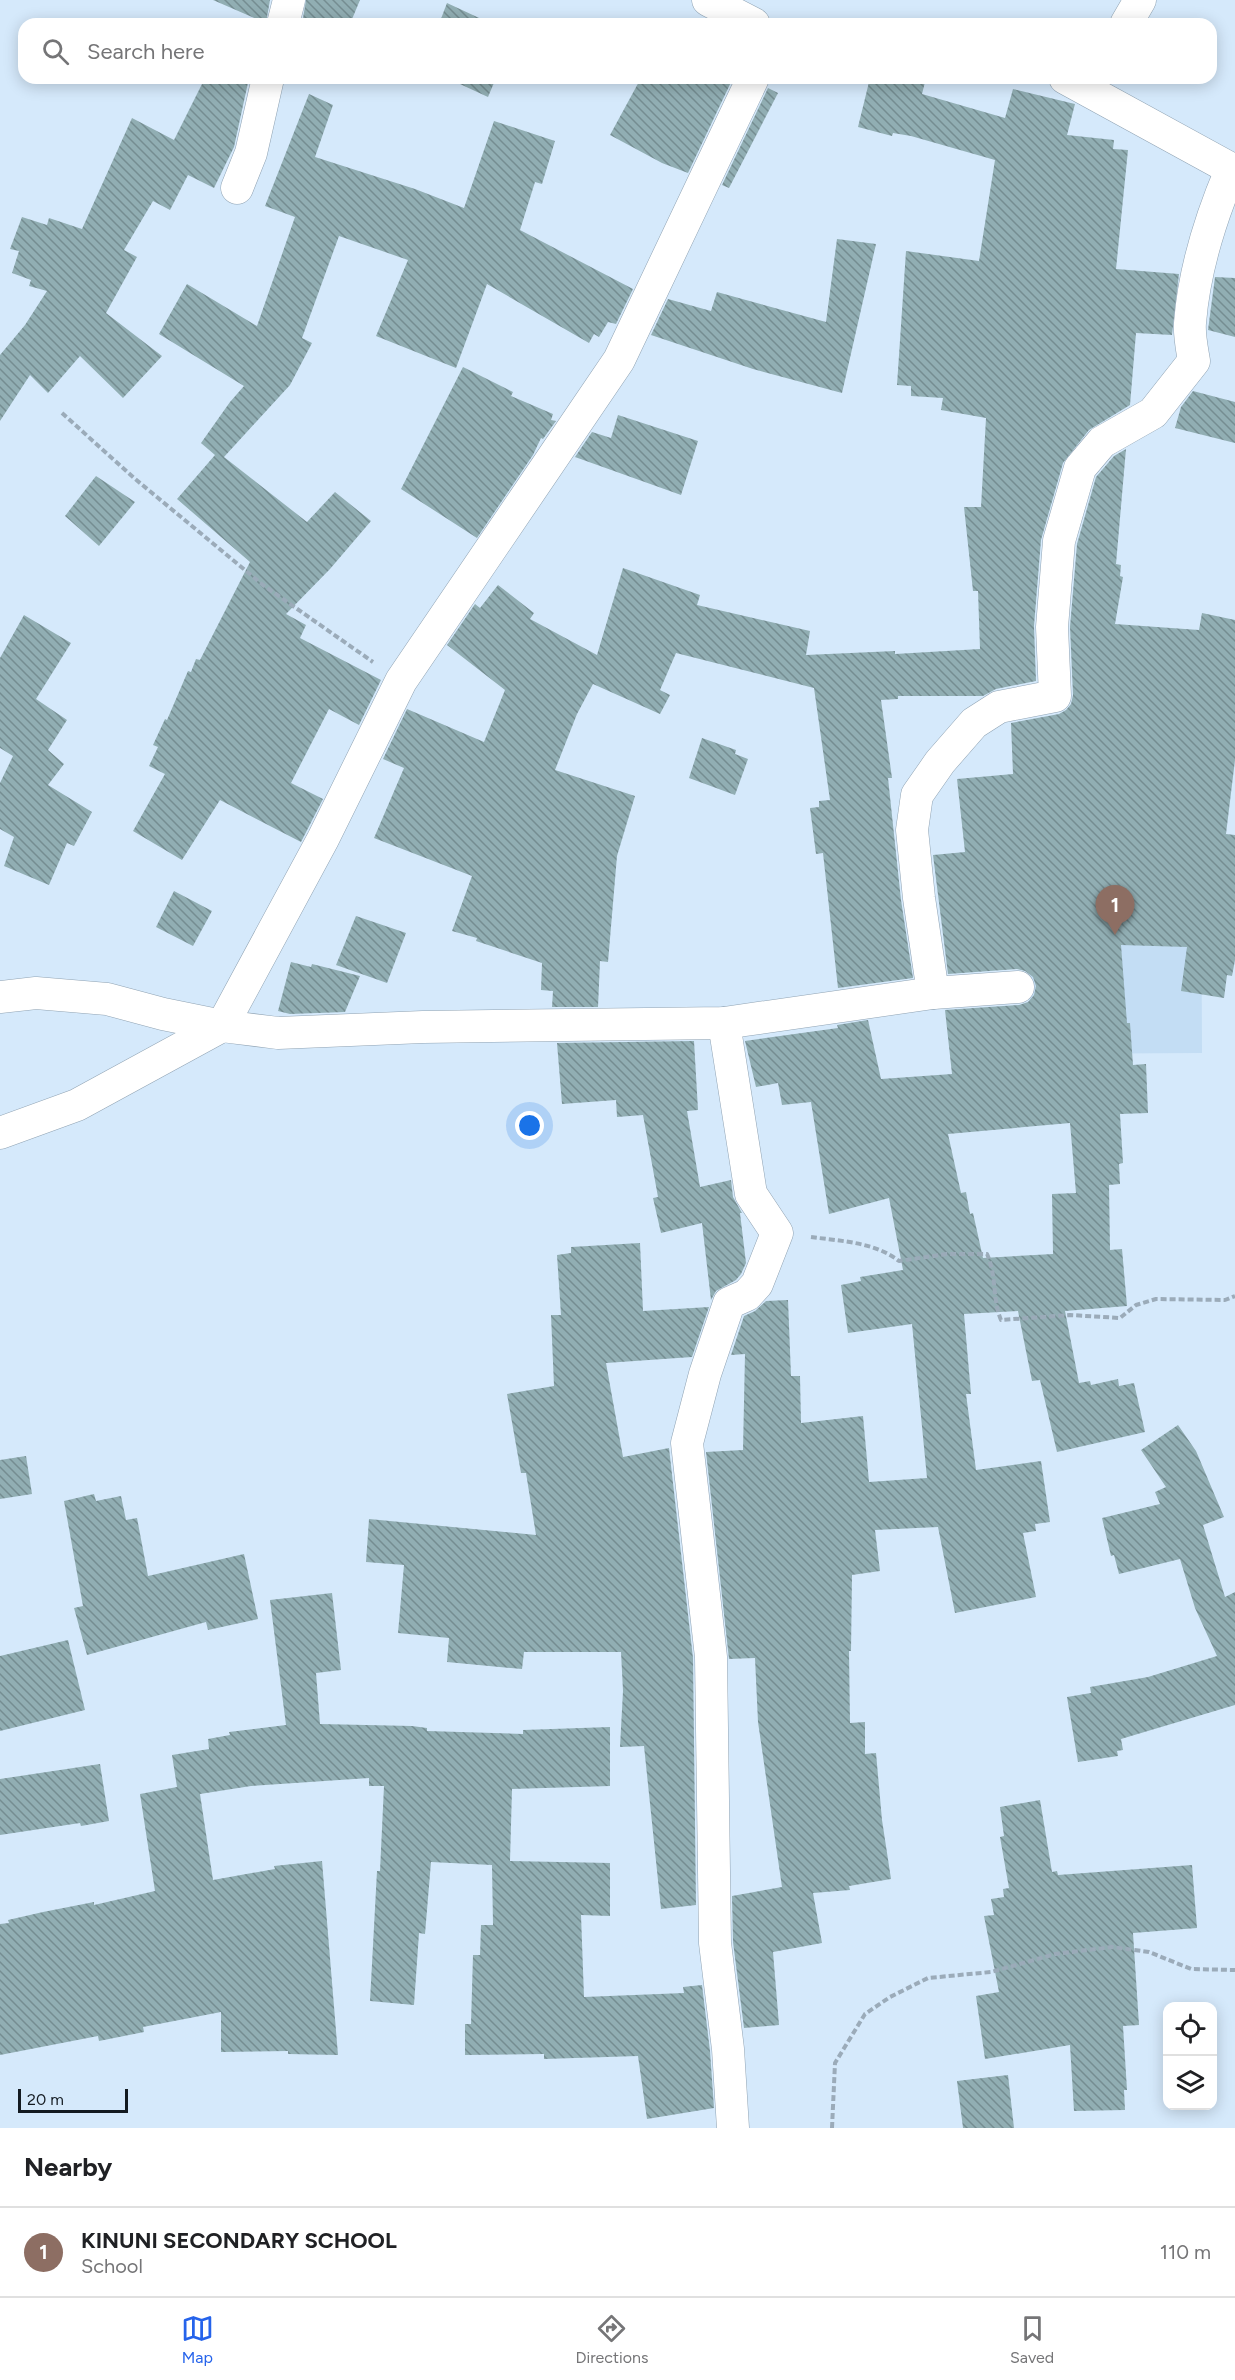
<!DOCTYPE html>
<html lang="en">
<head>
<meta charset="utf-8">
<style>
	:root { --surface:#fff; --page:#f6f6f6; --text:#202124; --muted:#757577; --line:#e0e0e0; --accent:#2563eb }
	body { margin:0; font-family:Figtree,sans-serif; background:var(--page); color:var(--text) }
	.controls { position:absolute; right:18px; bottom:18px; display:grid; overflow:hidden; border-radius:12px; box-shadow:0 3px 15px #0003 }
	.controls button { width:54px; height:54px; display:grid; place-items:center; padding:0; border:0; border-bottom:2px solid var(--line); background:var(--surface); color:var(--text); font:30px sans-serif }
	.scale { position:absolute; left:18px; bottom:15px; width:110px; box-sizing:border-box; padding-left:6px; border:3px solid #141b21; border-top:0; font-size:16px; line-height:21px; white-space:nowrap; color:#141b21; -webkit-text-stroke:4px #d5e9fb; paint-order:stroke }
	.you { position:absolute; left:530px; top:1126px; width:21px; height:21px; margin:-15px; border:4px solid #fff; border-radius:50%; background:#1a73e8; box-shadow:0 0 0 9px #1a73e833 }
	.badge { display:grid; place-items:center; width:39px; height:39px; border-radius:50%; background:var(--accent); color:#fff; font-size:20px; font-weight:700 }
	.pin { position:absolute; translate:-50% -50px; filter:drop-shadow(0 2px 3px #0008) }
	.pin::after { content:''; position:absolute; top:32px; width:21px; height:18px; background:inherit; clip-path:polygon(0 0,100% 0,50% 100%) }
	.list { margin:0; padding:0; list-style:none }
	h2 { display:flex; justify-content:space-between; align-items:center; height:78px; margin:0; padding:0 24px; font-size:26px }
	h2 small { font-size:20px; font-weight:400; color:var(--muted) }
	.list li { display:grid; grid-template-columns:39px 1fr auto; gap:18px; align-items:center; box-sizing:border-box; height:90px; padding:0 24px; border-top:2px solid var(--line) }
	.list b { display:block; font-size:22px; white-space:nowrap }
	.list p { margin:0; font-size:20px; white-space:nowrap; color:var(--muted) }
	.list em { font-size:20px; font-style:normal; color:var(--muted) }
	.icon { flex:none; width:33px; height:33px; fill:none; stroke:currentColor; stroke-width:2; stroke-linecap:round; stroke-linejoin:round }
	.map { position:relative; flex:none; width:1235px; height:2128px; overflow:hidden }
	.search { position:absolute; background:var(--surface); box-shadow:0 3px 15px #0003; left:18px; right:18px; top:18px; height:66px; display:flex; align-items:center; gap:15px; box-sizing:border-box; padding:0 21px; border-radius:18px; color:var(--muted); font-size:22px }
	.sheet { height:168px; background:var(--surface) }
	nav { display:flex; justify-content:space-around; align-items:center; box-sizing:border-box; height:84px; border-top:2px solid var(--line); background:var(--surface); font-size:16px; color:var(--muted) }
	nav a { display:grid; justify-items:center; gap:3px }
	nav .on { color:var(--accent) }
	.map>svg:first-child { display:block }
	.built { fill:#c3ddf4 }
	.building { fill:url(#building-back-hatch); fill-rule:evenodd }
	.lines { fill:none; stroke-linecap:round; stroke-linejoin:round }
	.street-casing { stroke:#90a3b3; stroke-width:33 }
	.path { stroke:#9babb9; stroke-width:4; stroke-dasharray:6 3; stroke-linecap:butt }
	.street { stroke:#fff; stroke-width:32 }
</style>
</head>
<body>
<div class="map">
<svg width="1235" height="2128" viewBox="0 0 1235 2128">
	<defs>
		<pattern id="building-back-hatch" width="6" height="6" patternUnits="userSpaceOnUse" patternTransform="scale(1.5)"><rect width="6" height="6" fill="#91aeb3"/><path d="M-1 5l2 2M0 0l6 6M5-1l2 2" fill="none" stroke="#758d91"/></pattern>
	</defs>
	<rect width="100%" height="100%" fill="#d5e9fb"/>
	<polygon class="built" points="1201,816 1202,1053 1030,1054 1028,817"/>
	<g class="building">
		<polygon points="213,0 270,0 266,23"/>
		<polygon points="306,0 360,0 350,24 302,24"/>
		<polygon points="447,3 492,24 439,24"/>
		<polygon points="205,78 249,78 234,147 214,188 188,175 170,210 153,201 124,250 137,257 106,313 162,356 123,398 80,356 48,393 30,375 0,421 0,355 25,325 47,291 29,286 31,280 12,273 19,251 10,249 22,217 47,225 49,218 82,229 132,118 174,140"/>
		<polygon points="447,78 496,78 488,97"/>
		<polygon points="641,78 733,78 688,173 662,163 610,135"/>
		<polygon points="870,78 926,78 922,94 1005,118 1013,89 1075,104 1067,135 1114,140 1113,149 1128,150 1116,269 1179,274 1172,335 1136,333 1130,405 1089,430 1063,463 1041,540 1034,626 1036,681 996,689 983,696 898,696 898,699 881,700 892,778 888,778 901,900 913,978 838,988 823,853 816,854 810,808 819,807 819,801 830,800 814,688 676,653 660,690 670,695 660,714 593,684 577,714 555,770 635,796 617,856 608,962 600,961 598,1007 552,1007 553,991 541,990 542,963 476,941 477,938 452,931 472,876 374,838 404,768 383,759 407,709 484,742 505,690 447,645 475,604 480,608 498,585 534,613 530,619 597,655 623,568 700,595 697,605 810,631 806,655 895,651 895,654 980,649 978,591 973,591 964,507 981,507 986,418 941,410 943,398 911,396 911,386 897,385 906,251 979,261 995,160 911,136 893,133 892,136 858,127"/>
		<polygon points="768,88 778,93 729,188 722,185"/>
		<polygon points="309,94 333,105 315,157 415,189 464,208 494,121 555,141 542,184 535,182 520,230 633,289 616,324 608,322 599,337 594,334 589,343 487,284 456,368 376,336 408,260 339,236 302,338 312,343 290,385 224,457 307,522 335,492 371,521 330,569 286,614 306,625 300,638 381,680 359,725 329,709 291,783 323,799 301,842 220,800 182,860 133,831 165,774 149,766 158,747 153,745 165,719 167,720 188,671 191,672 196,659 200,660 250,562 177,499 215,455 201,443 230,402 244,386 159,334 187,284 257,326 295,217 265,206"/>
		<polygon points="837,239 876,244 842,393 753,369 651,335 668,299 711,311 717,292 826,322"/>
		<polygon points="1215,277 1235,278 1235,337 1208,330"/>
		<polygon points="463,367 513,392 511,396 553,414 551,420 556,421 543,439 541,438 533,455 477,538 401,489"/>
		<polygon points="1193,391 1235,402 1235,443 1175,428 1181,407"/>
		<polygon points="618,415 698,441 681,495 575,457 592,432 611,438"/>
		<path d="M1126 449 1116 564 1121 565 1120 576 1123 577 1115 624 1199 630 1202 613 1235 620V760L1226 834 1235 835V960L1232 976 1227 975 1224 998 1181 991 1187 947 1121 945 1127 1023H1130L1133 1065 1146 1064 1148 1113 1120 1114 1123 1163 1119 1164 1120 1184 1109 1185 1110 1250 1122 1249 1127 1306 1065 1311 1079 1383 1090 1381 1091 1385 1118 1379 1119 1386 1134 1383 1145 1432 1057 1452 1040 1380 1032 1381 1018 1311 964 1314 971 1394H966L976 1470 1041 1461 1050 1522 1035 1524 1036 1531 1023 1533 1036 1597 955 1613 938 1527 875 1530 880 1571 852 1575 851 1651H849L850 1723 865 1722V1754L876 1753 882 1820 891 1879 849 1886 850 1890 813 1893 822 1943 773 1952 779 2025 744 2028 733 1942 732 1896 782 1887 758 1722 755 1658 729 1659 706 1452 743 1450 745 1354 731 1355 744 1316 755 1311 766 1301 788 1300 791 1376H800L801 1423 863 1416 869 1482 927 1478 912 1324 848 1333 841 1285 861 1281 860 1277 903 1270 889 1198 829 1214 811 1102 782 1105 778 1083 756 1087 745 1041 838 1028 837 1025 868 1020 881 1079 952 1074 945 1010 1019 1005 1028 1002 1034 995 1036 986 1033 977 1025 971 1017 969 948 974 933 855 965 852 957 779 1013 774 1011 723 1059 714 1066 710 1071 704 1073 695 1070 627 1077 544 1096 477 1114 456ZM1070 1123 1076 1193 1052 1194 1053 1254 983 1258 973 1213 970 1214 966 1192 961 1193 948 1134Z"/>
		<polygon points="96,476 135,502 99,546 65,516"/>
		<polygon points="24,615 71,643 36,699 67,720 48,750 64,764 48,785 92,812 74,846 67,843 49,885 4,866 14,837 0,829 0,783 13,756 0,748 0,658"/>
		<polygon points="702,738 736,750 735,754 748,759 735,795 689,778"/>
		<polygon points="174,891 212,911 193,946 156,927"/>
		<polygon points="356,916 406,933 387,983 336,965"/>
		<polygon points="291,962 311,967 312,964 360,976 345,1012 290,1014 278,1011"/>
		<polygon points="694,1041 698,1110 687,1111 700,1187 731,1180 733,1197 742,1213 740,1213 746,1263 741,1274 736,1280 716,1291 711,1300 702,1223 661,1233 653,1198 658,1197 643,1115 617,1117 616,1100 562,1104 557,1043"/>
		<polygon points="640,1243 643,1311 709,1307 692,1357 606,1363 623,1457 669,1448 693,1658 696,1905 661,1909 644,1746 620,1747 623,1691 621,1652 524,1652 522,1669 447,1662 449,1638 398,1633 404,1565 366,1562 369,1519 536,1535 526,1473 521,1473 507,1394 554,1386 551,1315 561,1315 557,1255 571,1253 571,1247"/>
		<polygon points="1178,1425 1196,1451 1224,1517 1203,1525 1225,1597 1235,1592 1235,1705 1121,1739 1123,1750 1117,1751 1118,1756 1078,1762 1067,1697 1091,1693 1090,1687 1148,1677 1217,1656 1195,1608 1180,1559 1119,1574 1114,1555 1111,1556 1102,1518 1160,1504 1155,1492 1166,1487 1141,1450"/>
		<polygon points="26,1456 32,1494 0,1499 0,1460"/>
		<polygon points="94,1494 96,1501 121,1496 126,1520 137,1518 148,1576 244,1554 258,1619 208,1630 206,1622 87,1655 74,1608 83,1606 64,1501"/>
		<polygon points="332,1593 341,1670 316,1673 320,1724 412,1726 427,1728 427,1731 523,1734 523,1730 610,1727 610,1786 512,1789 510,1861 610,1863 610,1916 581,1915 584,1997 684,1993 683,1987 702,1985 710,2051 714,2108 647,2119 638,2056 544,2059 544,2054 465,2055 465,2024 471,2024 473,1955 480,1955 481,1925 493,1925 492,1865 431,1862 425,1934 419,1933 414,2005 370,2001 377,1871 380,1871 384,1786 369,1786 369,1778 251,1786 200,1794 213,1880 275,1869 274,1866 322,1861 338,2055 288,2054 288,2051 221,2052 221,2012 143,2027 144,2032 99,2041 98,2036 0,2055 0,1924 9,1923 8,1920 43,1912 94,1902 94,1905 155,1891 140,1794 177,1787 172,1755 209,1749 208,1739 230,1735 229,1732 286,1725 270,1600"/>
		<polygon points="68,1640 85,1710 0,1731 0,1656"/>
		<polygon points="100,1764 109,1821 81,1826 80,1823 0,1835 0,1779"/>
		<polygon points="1040,1800 1052,1872 1057,1871 1058,1875 1192,1865 1197,1928 1133,1933 1139,2025 1123,2026 1127,2090 1124,2090 1125,2110 1074,2111 1070,2045 985,2059 976,1996 999,1992 984,1916 994,1915 991,1899 1004,1897 1003,1889 1009,1888 1000,1837 1004,1836 1000,1807"/>
		<polygon points="1008,2075 1014,2128 963,2128 957,2081"/>
	</g>
	<g class="lines">
		<defs>
			<g id="street">
				<polyline points="708,0 754,24"/>
				<polyline points="283,24 289,0"/>
				<polyline points="1126,24 1140,0"/>
				<polyline points="1065,78 1235,171"/>
				<polyline points="237,188 251,153 268,78"/>
				<path d="M933 993 919 898 912 830 917 795 940 762 974 723 999 707 1055 696 1052 627 1059 541 1080 468 1102 442 1153 413 1194 361C1192 349 1189 335 1190 323 1194 271 1211 217 1231 170"/>
				<polyline points="0,997 36,993 107,999 163,1014 222,1026 278,1033 423,1027 724,1023 933,993 1018,987"/>
				<polyline points="724,1023 751,1194 777,1233 757,1284 747,1295 729,1303 705,1374 687,1443 711,1657 715,1943 728,2049 733,2128"/>
				<polyline points="0,1133 77,1105 222,1026 323,839 401,681 619,360 753,78"/>
			</g>
		</defs>
		<use href="#street" class="street-casing"/>
		<g class="path">
			<polyline points="62,413 134,478 263,585 373,662"/>
			<path d="M811 1237C840 1241 875 1242 899 1261L947 1254H987C997 1276 992 1299 1001 1320L1070 1315 1120 1318 1136 1305 1156 1299 1225 1300 1235 1296"/>
			<polyline points="832,2128 835,2063 865,2014 890,1997 928,1978 991,1972 1055,1954 1112,1947 1149,1952 1191,1969 1235,1970"/>
		</g>
		<use href="#street" class="street"/>
	</g>
</svg>
<div class="controls">
<button><svg class="icon" aria-label="locate" viewBox="0 0 24 24"><circle cx="12" cy="12" r="6"/><path d="M12 2v4M12 18v4M2 12h4M18 12h4"/></svg></button>
<button><svg class="icon" aria-label="layers" viewBox="0 0 24 24"><path d="M12 4l9 5-9 5-9-5zM3 14l9 5 9-5"/></svg></button>
</div>
<div class="scale">20 m</div>
<div class="you"></div>
<div class="pin badge" style="left:1115px;top:935px;background:#8d6e63">1</div>
<div class="search"><svg class="icon" aria-label="search" viewBox="0 0 24 24"><circle cx="10" cy="10" r="6"/><path d="M15 15l6 6"/></svg>Search here</div>
</div>
<section class="sheet">
<h2>Nearby<small></small></h2>
<ul class="list">
<li><span class="badge" style="background:#8d6e63">1</span><div><b>KINUNI SECONDARY SCHOOL</b><p>School</p></div><em>110 m</em></li>
</ul>
</section>
<nav>
<a class="on"><svg class="icon" aria-label="map" viewBox="0 0 24 24"><path d="M3 6l6-2 6 2 6-2v14l-6 2-6-2-6 2zM9 4v14M15 6v14"/></svg>Map</a>
<a><svg class="icon" aria-label="directions" viewBox="0 0 24 24"><path d="M12 3l9 9-9 9-9-9zM9 14v-3h6M13 9l2 2-2 2"/></svg>Directions</a>
<a><svg class="icon" aria-label="saved" viewBox="0 0 24 24"><path d="M7 4h10v16l-5-4-5 4z"/></svg>Saved</a>
</nav>
</body>
</html>
